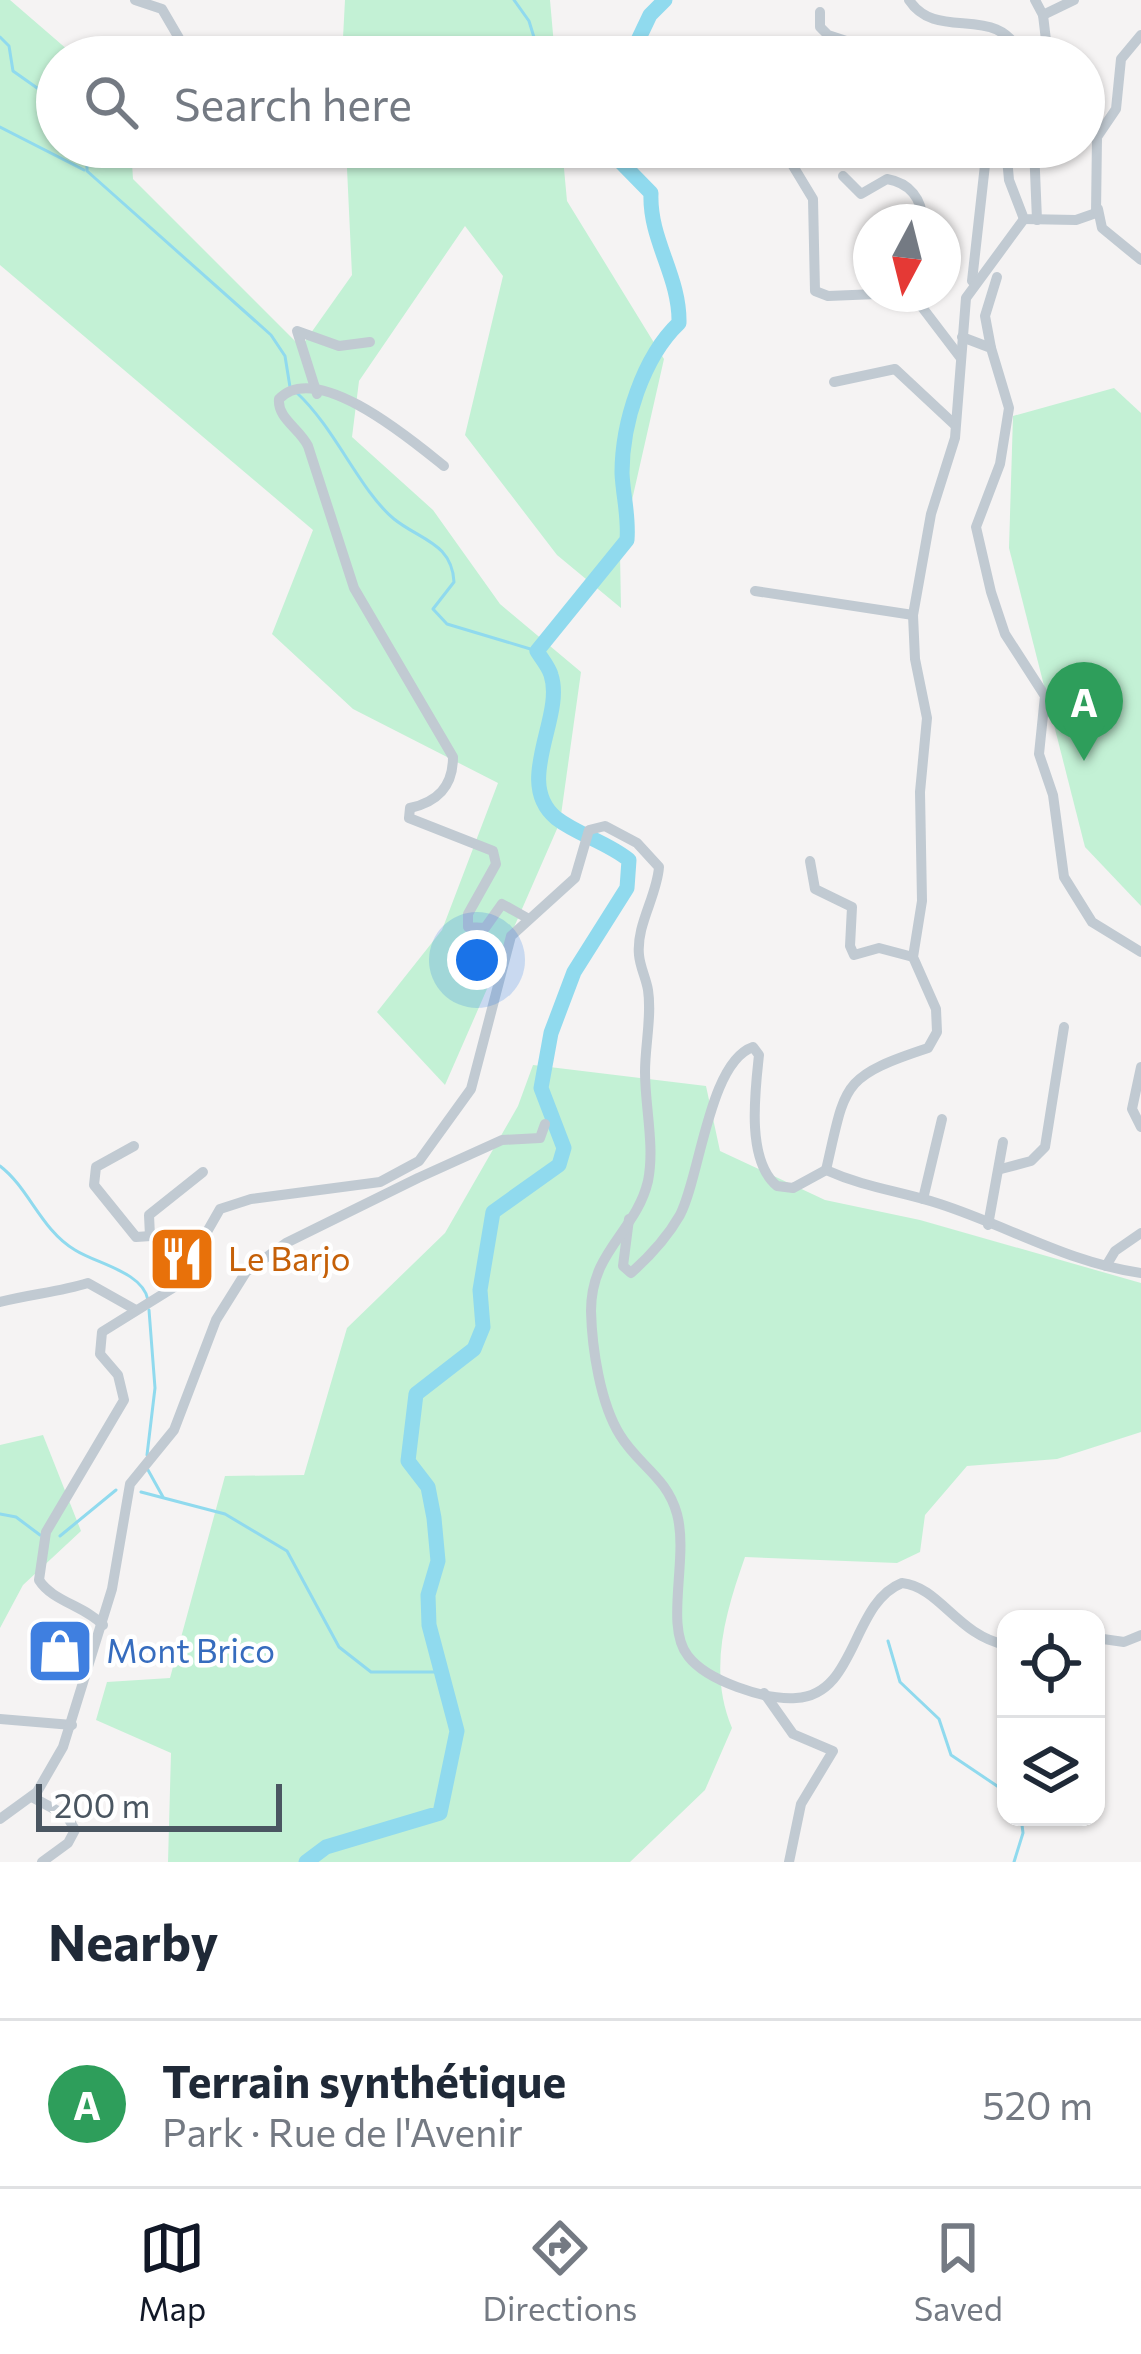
<!DOCTYPE html>
<html lang="en">
<head>
<meta charset="utf-8">
<style>
	:root { --surface:#fff; --page:#f2f2f3; --text:#1f2937; --muted:#747a83; --line:#e0e1e3; --accent:#111827 }
	body { margin:0; font-family:Commissioner,sans-serif; background:var(--page); color:var(--text) }
	.controls { position:absolute; right:36px; bottom:36px; display:grid; overflow:hidden; border-radius:24px; box-shadow:0 3px 9px #0004 }
	.controls button { width:108px; height:108px; display:grid; place-items:center; padding:0; border:0; border-bottom:3px solid var(--line); background:var(--surface); color:var(--text); font:60px sans-serif }
	.compass { position:absolute; left:853px; top:204px; width:108px; height:108px; border-radius:50%; background:var(--surface); box-shadow:0 3px 9px #0004; rotate:187deg }
	.scale { position:absolute; left:36px; bottom:30px; width:246px; box-sizing:border-box; padding-left:12px; border:6px solid #4a5661; border-top:0; font-size:33px; line-height:42px; white-space:nowrap; color:#4a5661; -webkit-text-stroke:9px #fff; paint-order:stroke }
	.you { position:absolute; left:477px; top:960px; width:42px; height:42px; margin:-30px; border:9px solid #fff; border-radius:50%; background:#1a73e8; box-shadow:0 0 0 18px #1a73e833 }
	.badge { display:grid; place-items:center; width:78px; height:78px; border-radius:50%; background:var(--accent); color:#fff; font-size:39px; font-weight:700 }
	.pin { position:absolute; translate:-50% -99px; filter:drop-shadow(0 3px 6px #0008) }
	.pin::after { content:''; position:absolute; top:63px; width:42px; height:36px; background:inherit; clip-path:polygon(0 0,100% 0,50% 100%) }
	.list { margin:0; padding:0; list-style:none }
	h2 { display:flex; justify-content:space-between; align-items:center; height:156px; margin:0; padding:0 48px; font-size:51px }
	h2 small { font-size:39px; font-weight:400; color:var(--muted) }
	.list li { display:grid; grid-template-columns:78px 1fr auto; gap:36px; align-items:center; box-sizing:border-box; height:168px; padding:0 48px; border-top:3px solid var(--line) }
	.list b { display:block; font-size:45px; white-space:nowrap }
	.list p { margin:0; font-size:39px; white-space:nowrap; color:var(--muted) }
	.list em { font-size:39px; font-style:normal; color:var(--muted) }
	.icon { flex:none; width:66px; height:66px; fill:none; stroke:currentColor; stroke-width:2; stroke-linecap:round; stroke-linejoin:round }
	.map { position:relative; flex:none; width:1141px; height:1862px; overflow:hidden }
	.search { position:absolute; background:var(--surface); box-shadow:0 3px 9px #0004; left:36px; right:36px; top:36px; height:132px; display:flex; align-items:center; gap:30px; box-sizing:border-box; padding:0 42px; border-radius:66px; color:var(--muted); font-size:45px }
	.sheet { height:324px; background:var(--surface) }
	nav { display:flex; justify-content:space-around; align-items:center; box-sizing:border-box; height:168px; border-top:3px solid var(--line); background:var(--surface); font-size:33px; color:var(--muted) }
	nav a { display:grid; justify-items:center; gap:6px }
	nav .on { color:var(--accent) }
	.map>svg:first-child { display:block }
	.green { fill:#c3f1d5 }
	.lines { fill:none; stroke-linecap:round; stroke-linejoin:round }
	.stream { stroke:#90daee; stroke-width:3 }
	.river { stroke:#90daee; stroke-width:15 }
	.minor { stroke:#c1cad2; stroke-width:10 }
	.labels { text-anchor:middle; stroke-width:9; stroke-linejoin:round; paint-order:stroke }
	.food-label { font-size:33px; fill:#c56008; stroke:#fff; text-anchor:start }
	.shop-label { font-size:33px; fill:#366cbe; stroke:#fff; text-anchor:start }
</style>
</head>
<body>
<div class="map">
<svg width="1141" height="1862" viewBox="0 0 1141 1862">
	<rect width="100%" height="100%" fill="#f5f3f3"/>
	<g class="green">
		<polygon points="0,0 10,0 76,57 57,57 57,147 131,147 133,179 301,347 352,275 346,147 562,147 567,201 664,359 620,553 621,608 557,555 465,435 503,276 465,226 359,381 352,437 433,510 500,604 581,672 560,822 445,1085 377,1012 442,930 498,783 353,709 272,634 313,530 0,265"/>
		<polygon points="345,0 550,0 555,57 342,57"/>
		<polygon points="1114,388 1141,413 1141,906 1085,847 1009,548 1013,416"/>
		<path d="M533 1065 706 1086 720 1151 825 1200 920 1220 1141 1283V1432L1057 1459 967 1466 925 1515 920 1552 897 1563 745 1557C725 1614 708 1671 732 1728L705 1790 630 1862H168L171 1753 96 1720 107 1682 170 1678 225 1476 304 1475 347 1328 445 1233 518 1106Z"/>
		<polygon points="43,1435 81,1531 23,1585 0,1628 0,1445"/>
	</g>
	<g class="lines">
		<g class="stream">
			<polyline points="514,0 529,21 540,57"/>
			<polyline points="0,37 9,46 13,71 57,102"/>
			<polyline points="0,127 84,170"/>
			<polyline points="87,147 87,171 271,335 285,356 290,387"/>
			<path d="M297 393C335 428 360 491 394 519 420 540 452 543 454 582L433 609 447 624 537 651"/>
			<path d="M0 1166C29 1188 41 1230 75 1250 97 1264 143 1272 148 1300"/>
			<polyline points="147,1455 155,1388 149,1310"/>
			<polyline points="148,1470 163,1497"/>
			<polyline points="141,1492 225,1514 287,1551 339,1647 371,1672 443,1672"/>
			<polyline points="0,1514 16,1517 40,1535"/>
			<polyline points="60,1536 116,1490"/>
			<polyline points="888,1641 900,1682 939,1719 951,1755 1006,1792"/>
			<polyline points="1014,1862 1023,1833 1021,1817"/>
		</g>
		<g class="river">
			<polyline points="630,57 650,15 665,0"/>
			<path d="M306 1862 326 1847 440 1813 457 1731 429 1625 428 1595 438 1561 434 1518 428 1487 408 1461 416 1394 474 1349 483 1327 480 1290 493 1212 559 1165 564 1148 541 1088 551 1033 574 972 627 888 629 860C607 842 578 835 556 818 513 782 565 717 551 675 549 667 541 658 537 651L627 540C629 516 623 496 622 473 622 423 643 357 679 323 680 276 649 240 651 193L606 147"/>
		</g>
		<g class="minor">
			<polyline points="135,0 162,9 190,57"/>
			<path d="M909 0C938 44 998 0 1022 57"/>
			<polyline points="1035,0 1043,15 1048,57"/>
			<polyline points="820,12 820,27 828,35 895,57"/>
			<polyline points="1043,15 1074,0"/>
			<polyline points="941,57 978,57"/>
			<polyline points="1006,147 1009,180 1024,219 1076,220 1096,213 1097,137 1116,109 1121,59 1141,35"/>
			<polyline points="1034,147 1037,220"/>
			<polyline points="784,151 813,199 815,291 828,296 877,294"/>
			<path d="M843 176 861 194 887 179C910 183 922 199 923 222"/>
			<polyline points="1098,209 1102,228 1141,260"/>
			<polyline points="972,281 987,147"/>
			<polyline points="912,294 960,357"/>
			<polyline points="962,337 991,348 1009,408 1000,464 976,527 991,592 1005,634 1045,696 1039,754 1053,795 1064,877 1092,922 1141,952"/>
			<polyline points="991,348 985,316 997,277"/>
			<polyline points="834,382 895,369 955,425"/>
			<polyline points="317,394 297,331 339,346 370,342"/>
			<path d="M444 466C414 442 317 359 279 399 277 418 300 429 308 446L354 588 453 757C453 787 437 802 410 808L409 818 493 851 496 864 468 914V927L485 928 502 904 529 919"/>
			<polyline points="755,591 913,615"/>
			<polyline points="810,861 815,889 852,907 850,946 854,955 879,948 913,957"/>
			<polyline points="1141,1067 1132,1109 1141,1127"/>
			<polyline points="134,1146 96,1167 94,1185 136,1237 166,1235 197,1245"/>
			<polyline points="1001,1169 1031,1161 1045,1147 1064,1027"/>
			<path d="M826 1170C846 1084 840 1077 928 1048L937 1032 936 1009 913 957 922 901 920 792 927 718 915 659 913 615 931 514 955 438 966 298 1024 219"/>
			<polyline points="923,1199 942,1119"/>
			<path d="M629 1219 623 1266 631 1273C649 1257 668 1236 680 1215 700 1177 709 1062 753 1047L759 1055C755 1092 746 1160 777 1186L793 1188 826 1170C866 1188 900 1191 940 1204 1008 1226 1069 1263 1141 1273"/>
			<polyline points="988,1225 1003,1142"/>
			<polyline points="150,1236 149,1215 203,1172"/>
			<polyline points="1106,1266 1115,1251 1141,1233"/>
			<path d="M0 1302C31 1294 59 1292 88 1283L136 1310"/>
			<path d="M103 1625C85 1606 52 1601 39 1580L46 1532 124 1400 118 1375 100 1354 102 1332 176 1286 220 1209 251 1199 380 1182 419 1161 471 1089 511 936 575 878 589 830 605 826 637 843 659 867C657 896 636 925 639 955 640 967 646 978 648 990 652 1016 645 1045 645 1072 645 1107 655 1146 648 1181 636 1232 591 1250 591 1311 592 1348 600 1403 620 1435 638 1465 667 1477 677 1514 689 1558 664 1626 688 1656 707 1681 765 1700 796 1698 857 1695 851 1603 902 1583 940 1587 957 1635 1006 1645"/>
			<polyline points="1096,1638 1124,1642 1141,1635"/>
			<polyline points="764,1693 793,1734 833,1751 801,1804 789,1862"/>
			<polyline points="0,1719 72,1725"/>
			<polyline points="32,1797 67,1816 75,1830 68,1843 42,1862"/>
			<polyline points="0,1819 37,1792 63,1747 112,1589 130,1484 174,1430 216,1320 246,1272 286,1243 418,1178 502,1140 540,1138 545,1124"/>
		</g>
	</g>
	<defs>
		<symbol id="restaurant-square" viewBox="-11 -11 22 22"><rect x="-9" y="-9" width="18" height="18" rx="4" fill="#e8710a" stroke="#fff"/><path d="M-5-6h1v4h1v-4h1v4h1v-4h1v5L-1.5 .5V6h-2V.5L-5-1ZM5-6V6H3V1.5H1.5Q1.5-4 5-6Z" fill="#fff"/></symbol>
		<symbol id="shop-square" viewBox="-11 -11 22 22"><rect x="-9" y="-9" width="18" height="18" rx="4" fill="#3f7fe0" stroke="#fff"/><path d="M-5-2.5h2.3a2.7 3.5 0 0 1 5.4 0H5L5.5 6h-11ZM-1.5-2.5h3a1.5 2.3 0 0 0-3 0Z" fill="#fff"/></symbol>
	</defs>
	<g fill-rule="evenodd">
		<use href="#restaurant-square" x="144" y="1221" width="76" height="76"/>
		<use href="#shop-square" x="22" y="1613" width="76" height="76"/>
	</g>
	<g class="labels">
		<g class="food-label">
			<text x="228" y="1271">Le Barjo</text>
		</g>
		<g class="shop-label">
			<text x="106" y="1663">Mont Brico</text>
		</g>
	</g>
</svg>
<div class="controls">
<button><svg class="icon" aria-label="locate" viewBox="0 0 24 24"><circle cx="12" cy="12" r="6"/><path d="M12 2v4M12 18v4M2 12h4M18 12h4"/></svg></button>
<button><svg class="icon" aria-label="layers" viewBox="0 0 24 24"><path d="M12 4l9 5-9 5-9-5zM3 14l9 5 9-5"/></svg></button>
</div>
<svg class="compass" viewBox="-18 -18 36 36"><path d="M0-13l5 13h-10z" fill="#e53935"/><path d="M0 13l5-13h-10z" fill="#747a83"/></svg>
<div class="scale">200 m</div>
<div class="you"></div>
<div class="pin badge" style="left:1084px;top:761px;background:#2e9e5b">A</div>
<div class="search"><svg class="icon" aria-label="search" viewBox="0 0 24 24"><circle cx="10" cy="10" r="6"/><path d="M15 15l6 6"/></svg>Search here</div>
</div>
<section class="sheet">
<h2>Nearby<small></small></h2>
<ul class="list">
<li><span class="badge" style="background:#2e9e5b">A</span><div><b>Terrain synthétique</b><p>Park · Rue de l'Avenir</p></div><em>520 m</em></li>
</ul>
</section>
<nav>
<a class="on"><svg class="icon" aria-label="map" viewBox="0 0 24 24"><path d="M3 6l6-2 6 2 6-2v14l-6 2-6-2-6 2zM9 4v14M15 6v14"/></svg>Map</a>
<a><svg class="icon" aria-label="directions" viewBox="0 0 24 24"><path d="M12 3l9 9-9 9-9-9zM9 14v-3h6M13 9l2 2-2 2"/></svg>Directions</a>
<a><svg class="icon" aria-label="saved" viewBox="0 0 24 24"><path d="M7 4h10v16l-5-4-5 4z"/></svg>Saved</a>
</nav>
</body>
</html>
